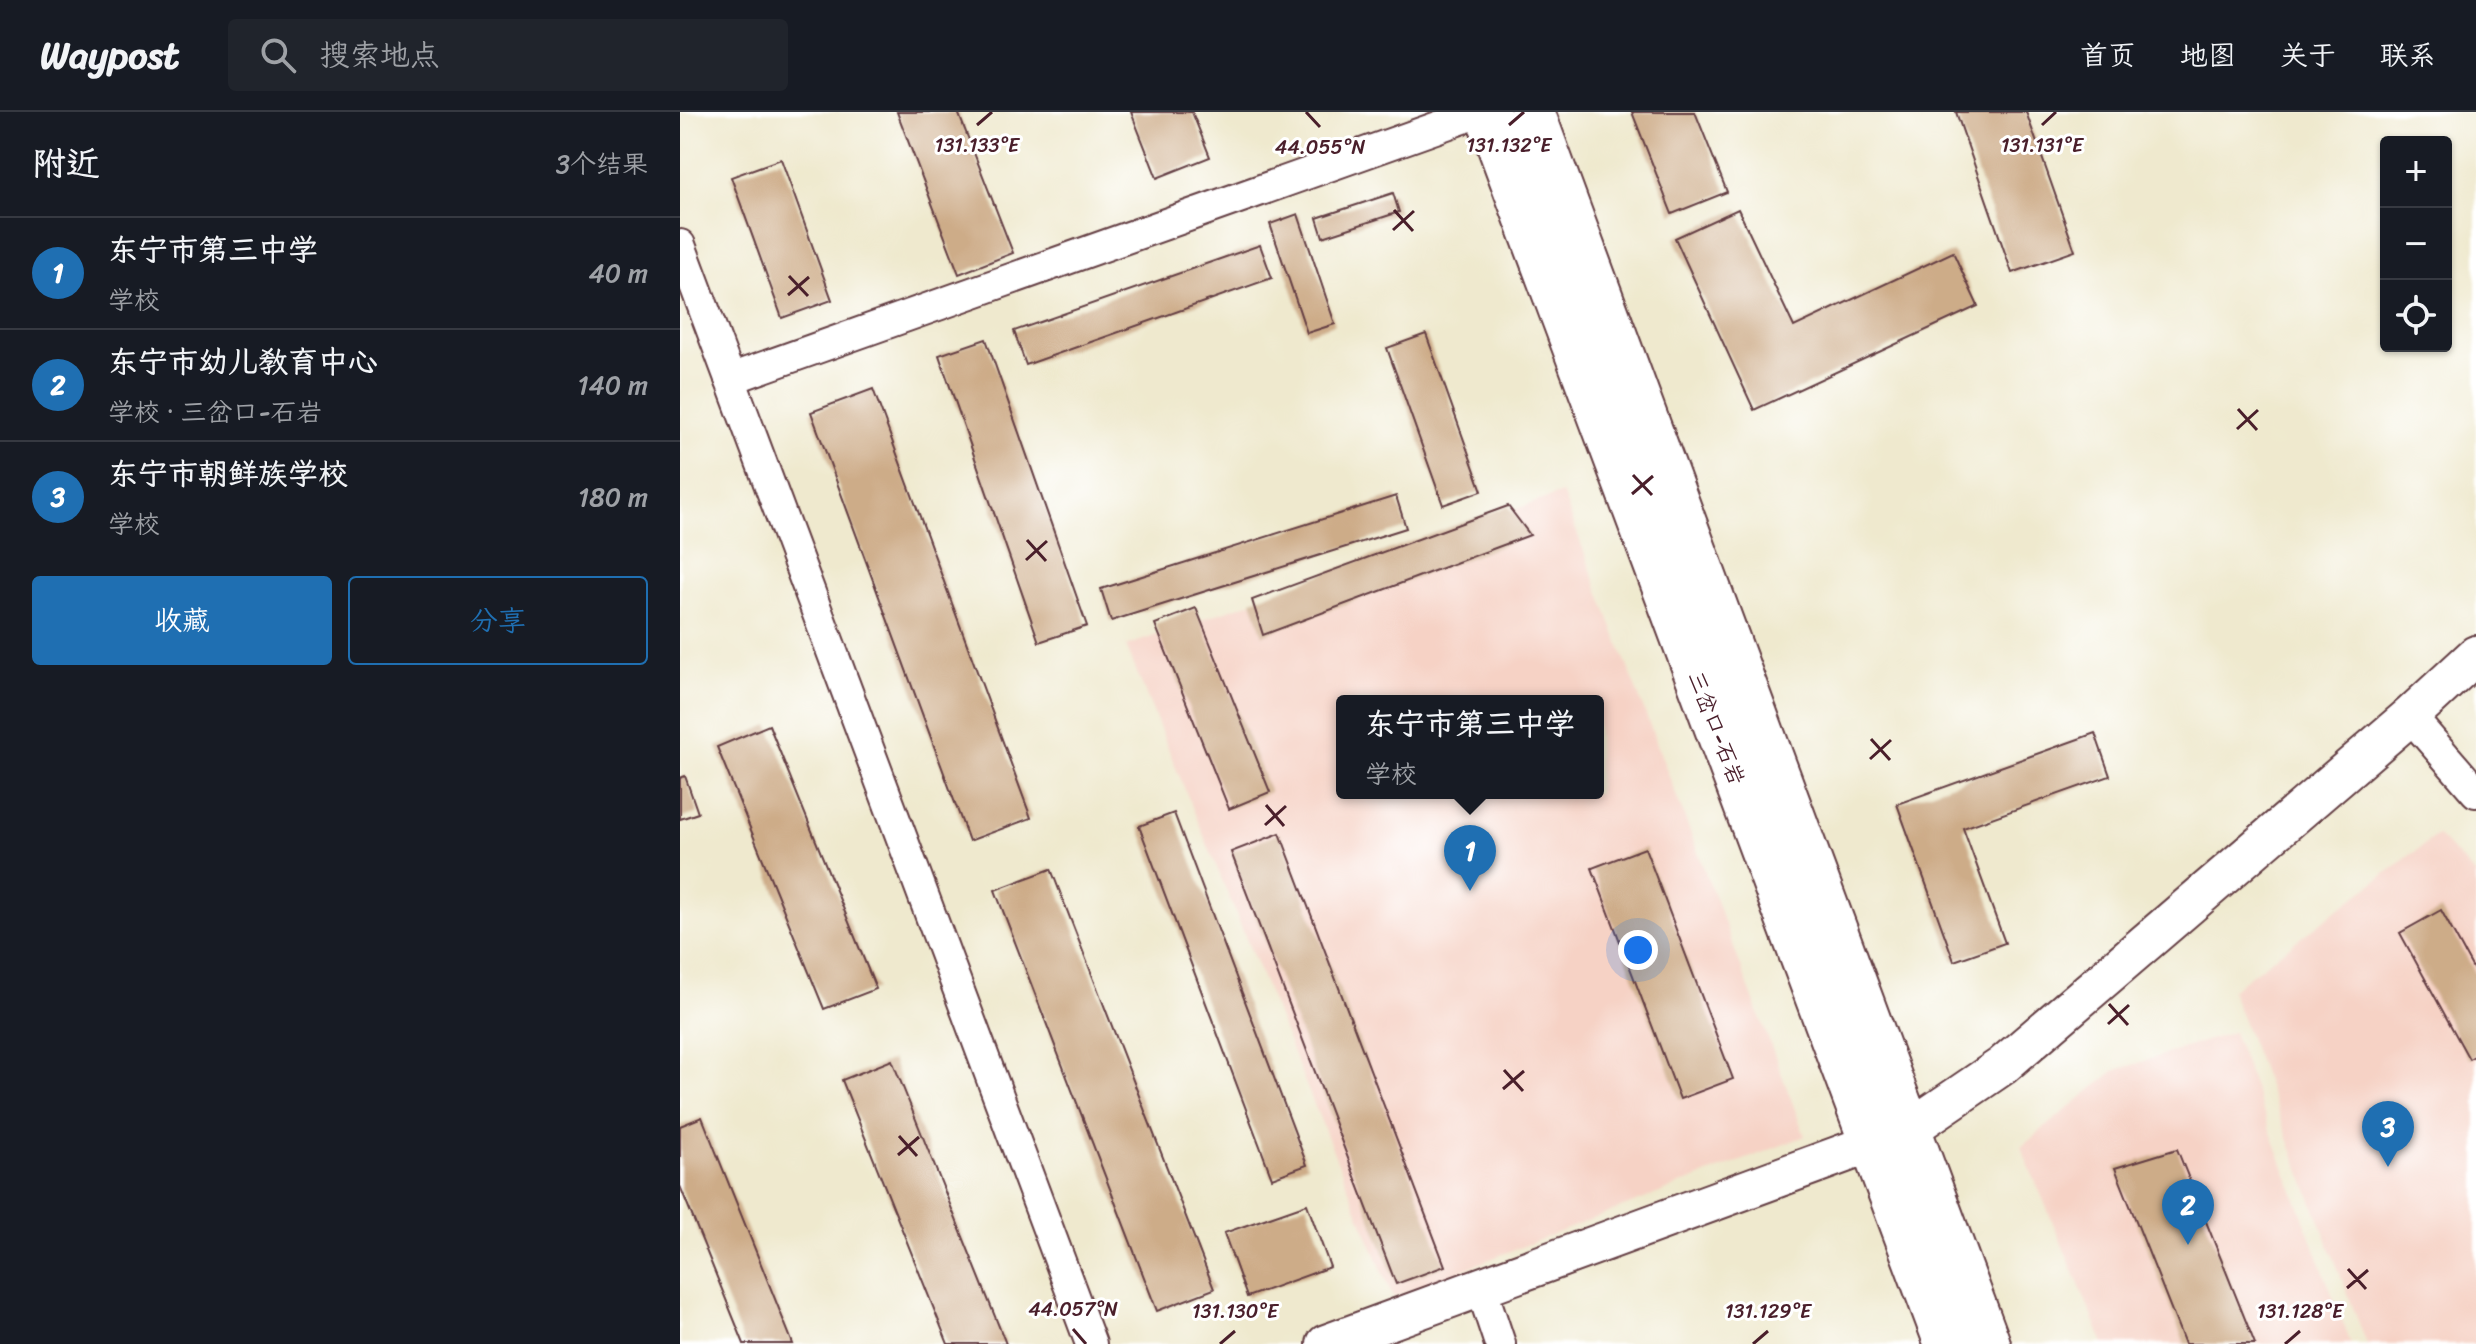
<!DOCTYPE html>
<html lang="zh">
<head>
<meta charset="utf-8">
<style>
	:root { --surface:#171b24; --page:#20242c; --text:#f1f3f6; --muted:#9ea1a6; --line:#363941; --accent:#1f6fb2 }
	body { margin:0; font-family:Sriracha,"LXGW WenKai TC",sans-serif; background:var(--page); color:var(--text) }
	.controls { position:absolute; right:24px; top:24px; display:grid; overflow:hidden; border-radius:8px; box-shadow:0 2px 6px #0004 }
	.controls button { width:72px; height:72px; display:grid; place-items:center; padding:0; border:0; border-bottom:2px solid var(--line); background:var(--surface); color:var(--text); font:40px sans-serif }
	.you { position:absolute; left:958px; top:838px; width:28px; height:28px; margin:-20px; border:6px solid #fff; border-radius:50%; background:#1a73e8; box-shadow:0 0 0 12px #1a73e833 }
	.badge { display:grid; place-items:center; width:52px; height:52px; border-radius:50%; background:var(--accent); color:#fff; font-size:26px; font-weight:700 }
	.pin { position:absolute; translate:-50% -66px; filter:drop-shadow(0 2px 4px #0008) }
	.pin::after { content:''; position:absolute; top:42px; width:28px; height:24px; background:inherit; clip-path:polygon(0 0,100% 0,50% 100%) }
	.popup { position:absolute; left:656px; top:583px; width:268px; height:104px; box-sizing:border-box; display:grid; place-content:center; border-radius:8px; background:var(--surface); filter:drop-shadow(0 2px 6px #0005); font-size:26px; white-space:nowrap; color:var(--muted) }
	.popup b { font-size:30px; color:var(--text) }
	.popup::after { content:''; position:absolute; left:50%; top:100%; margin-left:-16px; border:16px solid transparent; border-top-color:var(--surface) }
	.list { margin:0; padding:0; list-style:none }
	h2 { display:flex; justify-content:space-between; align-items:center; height:104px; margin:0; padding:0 32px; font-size:34px }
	h2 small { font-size:26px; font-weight:400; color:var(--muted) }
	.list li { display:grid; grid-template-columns:52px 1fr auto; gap:24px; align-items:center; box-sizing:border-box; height:112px; padding:0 32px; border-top:2px solid var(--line) }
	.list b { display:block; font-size:30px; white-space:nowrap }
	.list p { margin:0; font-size:26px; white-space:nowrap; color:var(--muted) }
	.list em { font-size:26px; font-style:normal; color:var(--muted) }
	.actions { display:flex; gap:16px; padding:24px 32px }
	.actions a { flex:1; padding:18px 0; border:2px solid var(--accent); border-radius:8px; text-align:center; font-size:28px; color:var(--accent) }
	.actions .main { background:var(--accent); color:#fff }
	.icon { flex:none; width:44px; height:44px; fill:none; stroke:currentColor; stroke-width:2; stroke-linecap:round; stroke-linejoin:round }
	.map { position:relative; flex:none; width:1796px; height:1232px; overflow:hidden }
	header { display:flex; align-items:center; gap:48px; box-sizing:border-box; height:112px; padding:0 40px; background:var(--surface); border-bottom:2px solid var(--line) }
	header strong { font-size:38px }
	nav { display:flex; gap:44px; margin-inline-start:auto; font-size:28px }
	.search { width:560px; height:72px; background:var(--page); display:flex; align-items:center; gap:20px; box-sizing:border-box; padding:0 28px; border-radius:8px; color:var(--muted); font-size:30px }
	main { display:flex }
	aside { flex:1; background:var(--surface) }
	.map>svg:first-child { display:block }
	.built { fill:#f6d2c5; fill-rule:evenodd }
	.building { fill:#cdac88 }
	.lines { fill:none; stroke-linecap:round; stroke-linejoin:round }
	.minor-casing { stroke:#633d43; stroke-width:34 }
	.tertiary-casing { stroke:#633d43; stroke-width:42 }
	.trunk-casing { stroke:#633d43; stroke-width:48 }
	.minor { stroke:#fff; stroke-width:30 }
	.tertiary { stroke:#fff; stroke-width:38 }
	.trunk { stroke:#fff; stroke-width:44 }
	.ticks { fill:none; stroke:#4a1f2b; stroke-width:3 }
	.labels { text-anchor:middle; stroke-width:6; stroke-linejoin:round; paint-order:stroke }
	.street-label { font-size:22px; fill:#4a1f2b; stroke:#fff }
	.ticks-label { font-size:20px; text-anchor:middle; fill:#4a1f2b; stroke:#fff; stroke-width:6; stroke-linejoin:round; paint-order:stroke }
</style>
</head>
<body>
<header>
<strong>Waypost</strong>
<div class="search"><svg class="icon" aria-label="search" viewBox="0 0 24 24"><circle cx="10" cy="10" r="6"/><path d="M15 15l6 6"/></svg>搜索地点</div>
<nav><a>首页</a><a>地图</a><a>关于</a><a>联系</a></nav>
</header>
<main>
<aside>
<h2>附近<small>3个结果</small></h2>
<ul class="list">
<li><span class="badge">1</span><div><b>东宁市第三中学</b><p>学校</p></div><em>40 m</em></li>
<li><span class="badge">2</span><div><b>东宁市幼儿教育中心</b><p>学校 · 三岔口-石岩</p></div><em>140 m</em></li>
<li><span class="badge">3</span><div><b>东宁市朝鲜族学校</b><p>学校</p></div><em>180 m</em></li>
</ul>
<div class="actions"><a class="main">收藏</a><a>分享</a></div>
</aside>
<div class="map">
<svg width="1796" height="1232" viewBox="0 0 1796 1232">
	<rect width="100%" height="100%" fill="#fff"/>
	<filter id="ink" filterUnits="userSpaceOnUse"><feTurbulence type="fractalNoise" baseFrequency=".0125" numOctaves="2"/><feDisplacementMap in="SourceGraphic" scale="16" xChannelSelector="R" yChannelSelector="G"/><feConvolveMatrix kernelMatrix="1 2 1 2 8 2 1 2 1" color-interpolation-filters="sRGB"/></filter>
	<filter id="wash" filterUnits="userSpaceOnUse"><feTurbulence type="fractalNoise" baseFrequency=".006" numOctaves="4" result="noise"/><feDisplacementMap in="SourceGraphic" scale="32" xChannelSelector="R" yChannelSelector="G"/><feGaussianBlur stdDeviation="1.8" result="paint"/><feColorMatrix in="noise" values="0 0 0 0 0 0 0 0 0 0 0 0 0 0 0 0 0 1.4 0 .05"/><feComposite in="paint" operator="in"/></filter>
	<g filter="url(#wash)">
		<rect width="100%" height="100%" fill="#efe9ce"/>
		<g class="built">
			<path d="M882 381 1125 1024 713 1185 446 534ZM662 589H918V681H662Z"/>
			<polygon points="1757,723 1796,763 1796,1232 1687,1232 1551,878"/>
			<polygon points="1553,920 1671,1232 1424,1232 1341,1035 1434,959"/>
		</g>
		<g id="blocks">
			<g class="building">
				<polygon points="217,0 278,0 333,141 279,162"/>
				<polygon points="451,0 512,0 530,45 477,66"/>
				<polygon points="952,0 1015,0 1047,80 992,102"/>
				<polygon points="1276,0 1346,0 1395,139 1332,161"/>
				<polygon points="101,47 152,188 102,206 51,65"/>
				<polygon points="713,81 719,100 643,125 637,106"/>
				<polygon points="1058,97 1114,215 1273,140 1298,194 1074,298 995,126"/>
				<polygon points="618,102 655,212 627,221 590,112"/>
				<polygon points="580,133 592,166 346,253 334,219"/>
				<polygon points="746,222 802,379 763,393 707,236"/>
				<polygon points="306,227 407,514 359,530 259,243"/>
				<polygon points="193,277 351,706 289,729 131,300"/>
				<polygon points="716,384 726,416 431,509 421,477"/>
				<polygon points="828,394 850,423 583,523 572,488"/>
				<polygon points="516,496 590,680 549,697 475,512"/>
				<polygon points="89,613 196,877 144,897 37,635"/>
				<polygon points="1415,621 1430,664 1283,716 1325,831 1274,849 1217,692"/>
				<polygon points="5,664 18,701 0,707 0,666"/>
				<polygon points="494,701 627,1053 592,1066 459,714"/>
				<polygon points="600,721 765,1154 716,1172 551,740"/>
				<polygon points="965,736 1053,967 1000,987 912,756"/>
				<polygon points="371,757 534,1177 477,1199 315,778"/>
				<polygon points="1761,798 1796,862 1796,943 1789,947 1720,821"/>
				<polygon points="212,948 326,1232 268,1232 162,968"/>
				<polygon points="22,1005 113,1232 64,1232 0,1074 0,1014"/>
				<polygon points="1497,1037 1575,1232 1505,1232 1435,1056"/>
				<polygon points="627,1092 650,1155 567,1185 544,1121"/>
			</g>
		</g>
	</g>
	<g filter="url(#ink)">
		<use href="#blocks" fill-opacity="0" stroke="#633d43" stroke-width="2"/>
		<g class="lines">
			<defs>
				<g id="minor">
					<polyline points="0,133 411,1232"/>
					<polyline points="50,267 800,0"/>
					<polyline points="1730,604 1796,680"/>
					<polyline points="801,1175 820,1232"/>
				</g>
				<polyline id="tertiary" points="646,1232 1228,1018 1322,954 1730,604 1796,543"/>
				<g id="trunk">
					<polyline points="807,0 1267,1232"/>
					<polyline points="852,0 1308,1232"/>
				</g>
			</defs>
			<use href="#minor" class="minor-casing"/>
			<use href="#tertiary" class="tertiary-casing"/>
			<use href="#trunk" class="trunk-casing"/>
			<use href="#minor" class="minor"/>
			<use href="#tertiary" class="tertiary"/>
			<use href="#trunk" class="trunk"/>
		</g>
	</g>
	<path class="ticks" d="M626 0 640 15M297 13 312 0M829 13 844 0M1362 13 1376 0M714 98 733 119M713 118 734 99M109 164 128 184M108 183 129 165M1558 297 1577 318M1557 317 1578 298M953 363 972 383M952 382 973 364M347 428 366 449M346 448 367 429M1191 627 1210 648M1190 647 1211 628M586 693 604 714M585 713 606 694M1429 892 1448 913M1428 912 1449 893M824 958 843 979M823 977 844 959M219 1024 237 1044M218 1043 239 1025M1668 1157 1686 1177M1667 1176 1688 1158M393 1217 406 1232M540 1232 555 1219M1073 1232 1088 1219M1605 1232 1620 1219"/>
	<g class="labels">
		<g class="street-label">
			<text transform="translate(1037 616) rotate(69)" y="8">三岔口-石岩</text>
		</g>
	</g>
	<g class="ticks-label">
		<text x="297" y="40">131.133°E</text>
		<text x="829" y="40">131.132°E</text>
		<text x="1362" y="40">131.131°E</text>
		<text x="640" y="42">44.055°N</text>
		<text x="393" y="1204">44.057°N</text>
		<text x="555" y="1206">131.130°E</text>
		<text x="1088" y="1206">131.129°E</text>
		<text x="1620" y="1206">131.128°E</text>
	</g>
</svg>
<div class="controls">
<button>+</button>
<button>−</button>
<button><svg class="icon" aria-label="locate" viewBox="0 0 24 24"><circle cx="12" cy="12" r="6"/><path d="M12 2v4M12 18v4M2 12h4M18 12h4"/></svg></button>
</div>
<div class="you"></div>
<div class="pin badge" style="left:790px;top:779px">1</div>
<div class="popup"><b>东宁市第三中学</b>学校</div>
<div class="pin badge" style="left:1508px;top:1133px">2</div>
<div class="pin badge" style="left:1708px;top:1055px">3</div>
</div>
</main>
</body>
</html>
